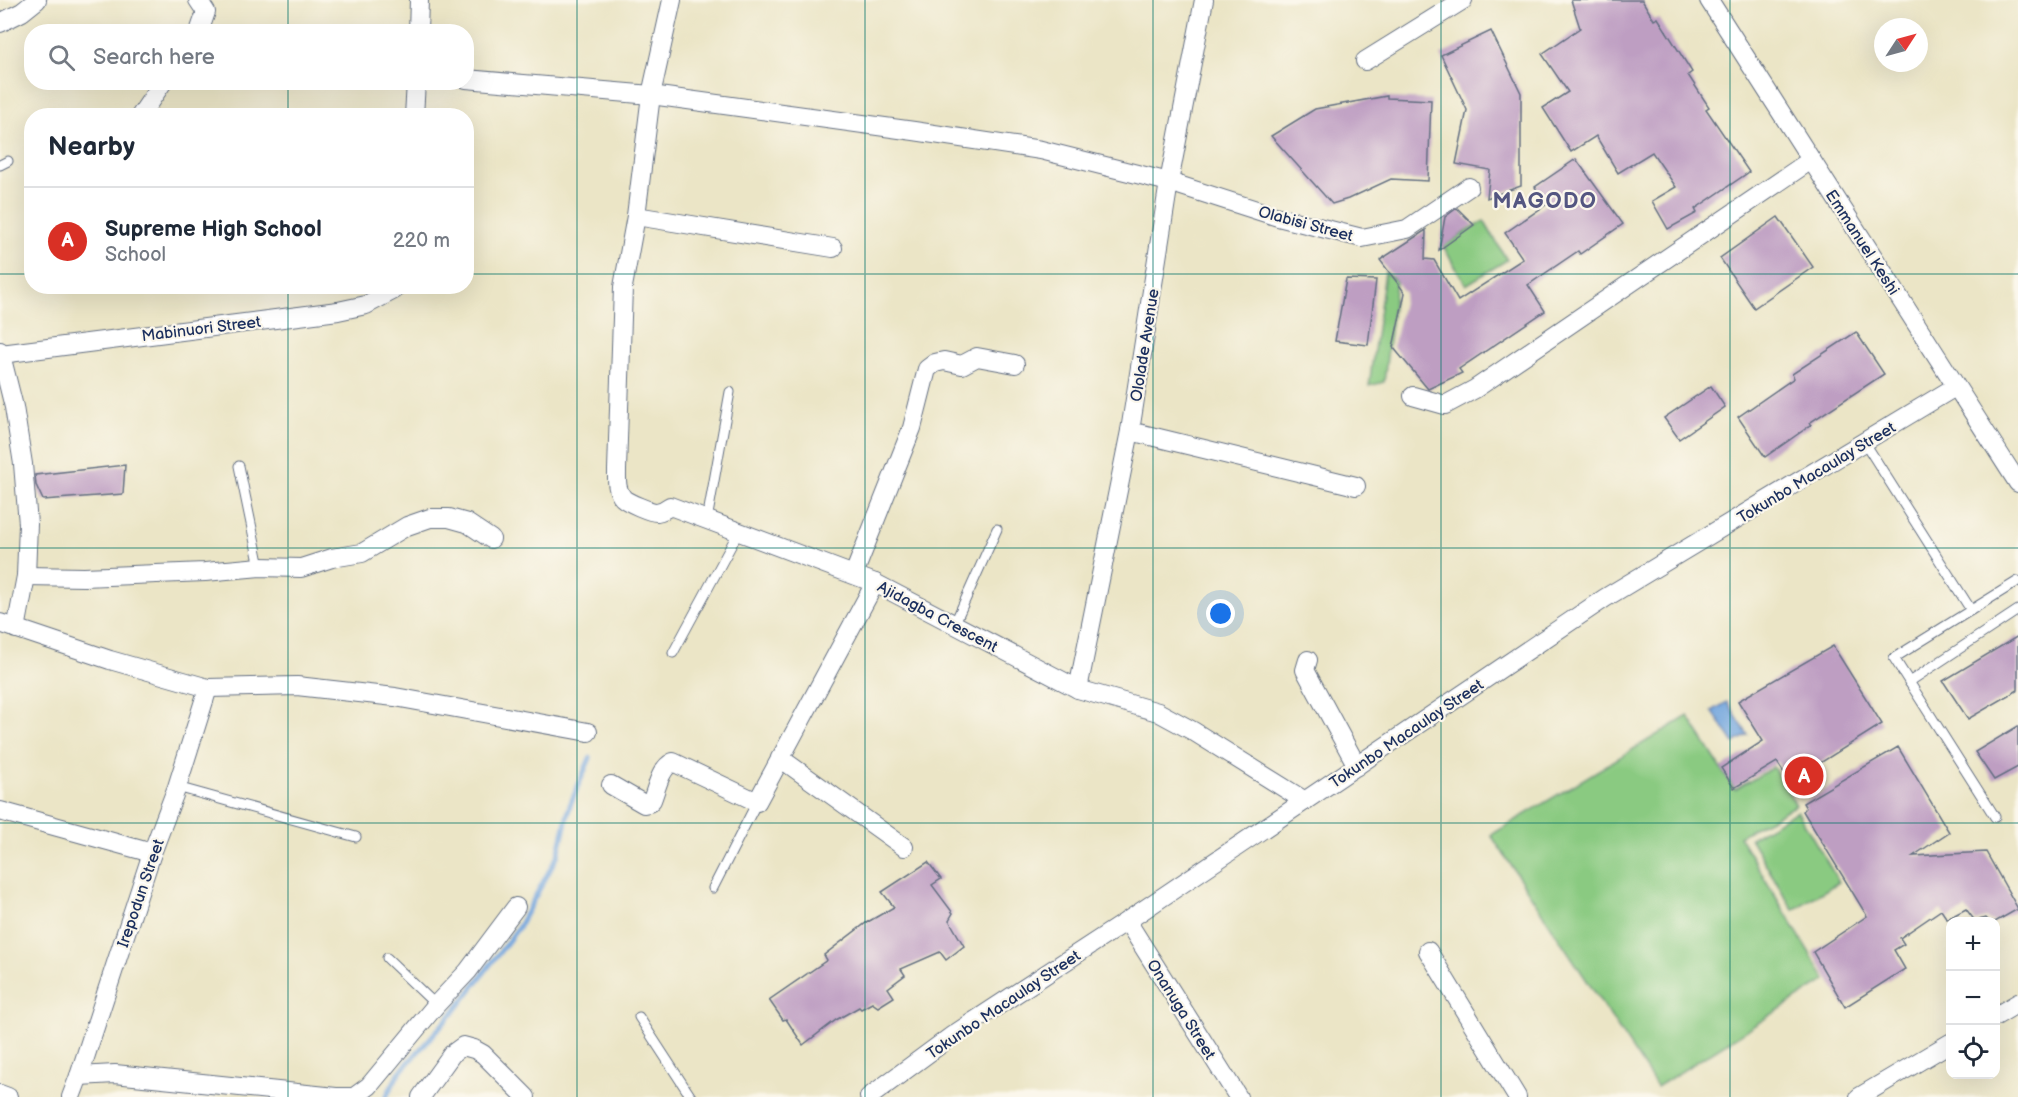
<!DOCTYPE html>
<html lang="en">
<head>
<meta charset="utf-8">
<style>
	:root { --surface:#fff; --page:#f2f2f3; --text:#1f2937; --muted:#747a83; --line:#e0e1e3; --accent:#d93025 }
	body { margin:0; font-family:"Balsamiq Sans",sans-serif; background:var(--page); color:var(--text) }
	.controls { position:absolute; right:18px; bottom:18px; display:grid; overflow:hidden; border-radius:12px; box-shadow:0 6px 24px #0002 }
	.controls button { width:54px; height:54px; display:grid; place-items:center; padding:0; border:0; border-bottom:2px solid var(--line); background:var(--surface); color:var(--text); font:30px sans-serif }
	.compass { position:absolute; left:1874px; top:18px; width:54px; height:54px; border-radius:50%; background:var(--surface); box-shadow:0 6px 24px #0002; rotate:54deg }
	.you { position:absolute; left:1221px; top:614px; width:21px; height:21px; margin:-15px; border:4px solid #fff; border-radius:50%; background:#1a73e8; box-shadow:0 0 0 9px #1a73e833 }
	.badge { display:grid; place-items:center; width:39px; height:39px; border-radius:50%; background:var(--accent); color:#fff; font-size:20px; font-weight:700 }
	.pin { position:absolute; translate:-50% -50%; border:3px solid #fff; box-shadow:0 2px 6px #0006 }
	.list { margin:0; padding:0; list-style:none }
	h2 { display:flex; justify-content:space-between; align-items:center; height:78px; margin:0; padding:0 24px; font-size:26px }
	h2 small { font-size:20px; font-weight:400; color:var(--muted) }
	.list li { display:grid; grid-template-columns:39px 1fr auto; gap:18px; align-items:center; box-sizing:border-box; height:108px; padding:0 24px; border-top:2px solid var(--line) }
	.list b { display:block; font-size:22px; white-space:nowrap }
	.list p { margin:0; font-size:20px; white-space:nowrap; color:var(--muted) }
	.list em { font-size:20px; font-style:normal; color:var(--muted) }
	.icon { flex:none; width:33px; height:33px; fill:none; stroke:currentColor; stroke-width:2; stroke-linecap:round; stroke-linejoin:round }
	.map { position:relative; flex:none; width:2018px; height:1097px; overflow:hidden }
	.search { position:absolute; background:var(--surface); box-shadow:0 6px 24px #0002; left:24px; top:24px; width:450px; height:66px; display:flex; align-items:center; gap:15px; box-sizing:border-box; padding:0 21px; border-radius:24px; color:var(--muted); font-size:22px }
	.panel { position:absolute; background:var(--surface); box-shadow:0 6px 24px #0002; left:24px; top:108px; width:450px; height:186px; border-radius:24px }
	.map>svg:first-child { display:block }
	.green { fill:#8aca81; stroke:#527c70; stroke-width:1.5 }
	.water { fill:#71a4dd; stroke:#466a9e; stroke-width:1.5 }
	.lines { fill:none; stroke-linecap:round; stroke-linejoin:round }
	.stream { stroke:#71a4dd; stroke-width:5 }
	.building { fill:#be9ec2 }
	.lane-casing { stroke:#646f82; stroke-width:11 }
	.street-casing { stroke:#646f82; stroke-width:20 }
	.lane { stroke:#fff; stroke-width:9 }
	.street { stroke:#fff; stroke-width:18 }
	.grid { fill:none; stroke:#0f766e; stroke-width:1.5; stroke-opacity:0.55 }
	.labels { text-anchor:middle; stroke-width:4.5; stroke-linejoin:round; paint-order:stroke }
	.street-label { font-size:16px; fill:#1b2f5e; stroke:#fbf7ec }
	.district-label { font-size:22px; font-weight:bold; letter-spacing:1.5px; fill:#545681; stroke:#fbf7ec }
</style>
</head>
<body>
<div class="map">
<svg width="2018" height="1097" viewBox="0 0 2018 1097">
	<rect width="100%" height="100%" fill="#fbf7ec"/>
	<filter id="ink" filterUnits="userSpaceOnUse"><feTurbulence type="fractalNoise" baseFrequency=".0167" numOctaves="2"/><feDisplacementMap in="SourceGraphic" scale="12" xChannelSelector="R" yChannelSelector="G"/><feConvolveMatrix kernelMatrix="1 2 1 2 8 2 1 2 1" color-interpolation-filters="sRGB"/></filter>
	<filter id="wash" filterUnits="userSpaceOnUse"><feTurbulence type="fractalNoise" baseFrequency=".008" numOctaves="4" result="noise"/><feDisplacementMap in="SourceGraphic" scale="24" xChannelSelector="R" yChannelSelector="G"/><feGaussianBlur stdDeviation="1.35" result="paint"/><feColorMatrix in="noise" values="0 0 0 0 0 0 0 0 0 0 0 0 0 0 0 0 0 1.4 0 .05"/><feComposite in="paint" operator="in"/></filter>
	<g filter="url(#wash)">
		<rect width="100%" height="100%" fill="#ebe5c6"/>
		<g class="green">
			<polygon points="1484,221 1507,260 1466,285 1443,246"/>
			<polygon points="1385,272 1396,281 1384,382 1369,386"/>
			<polygon points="1688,716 1735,790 1773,767 1796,805 1739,836 1826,980 1657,1087 1491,835"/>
			<polygon points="1797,811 1839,882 1793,910 1750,838"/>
		</g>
		<polygon class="water" points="1727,702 1748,735 1734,743 1712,711"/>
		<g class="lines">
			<polyline class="stream" points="386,1097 399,1073 458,1007 518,928 558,855 570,805 590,758"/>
		</g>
		<g id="blocks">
			<g class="building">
				<polygon points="1571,0 1642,0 1654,20 1658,18 1692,72 1688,75 1709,107 1706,109 1749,172 1695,209 1697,213 1668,229 1652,201 1676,187 1652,152 1618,173 1596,136 1571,152 1543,108 1568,92 1542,54 1580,28"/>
				<polygon points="1491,31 1521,93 1521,186 1487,198 1490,170 1456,164 1467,110 1441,55"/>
				<polygon points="1387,96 1387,98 1431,100 1428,181 1391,179 1348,199 1332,204 1271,136 1315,109"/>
				<polygon points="1576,159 1623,224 1580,254 1578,251 1528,285 1545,311 1459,369 1462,373 1428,389 1393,347 1405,293 1380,260 1426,230 1425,259 1434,260 1458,301 1523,259 1505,233 1547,204 1535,187"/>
				<polygon points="1457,208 1474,225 1439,250 1445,217"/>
				<polygon points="1778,217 1813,267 1754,308 1720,258"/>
				<polygon points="1346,279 1376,280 1368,345 1335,341"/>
				<polygon points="1856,332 1884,374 1809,423 1811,425 1765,457 1738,417 1794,378 1792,374"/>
				<polygon points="1711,386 1725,407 1679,439 1664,418"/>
				<polygon points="125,465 123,494 43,500 36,485 35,475"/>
				<polygon points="2018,636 2018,690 1968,719 1943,681"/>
				<polygon points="1833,646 1882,724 1790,782 1777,762 1734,788 1721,768 1763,741 1738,701"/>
				<polygon points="2018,726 2018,767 1994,780 1975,752"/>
				<polygon points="1898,747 1949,832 1913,856 1986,852 2018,909 1995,922 1989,921 1986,918 1975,921 1966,909 1947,919 1941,910 1900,938 1904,944 1894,950 1905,969 1845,1007 1813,952 1867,916 1803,811 1806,808 1803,803"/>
				<polygon points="928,862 941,879 932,885 953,913 949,920 964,946 946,960 940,952 901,969 905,975 888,988 894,997 878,1007 872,1003 861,1009 859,1007 836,1020 803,1045 786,1019 783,1020 769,1000 827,960 824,955 866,923 894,907 882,892"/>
			</g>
		</g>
	</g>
	<g filter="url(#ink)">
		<use href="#blocks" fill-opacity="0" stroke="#646f82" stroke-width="1.5"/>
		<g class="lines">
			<defs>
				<g id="lane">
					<polyline points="0,165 8,161"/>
					<polyline points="1865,443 1971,610"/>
					<polyline points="239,466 260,567"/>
					<polyline points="707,520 730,392"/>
					<polyline points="954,625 997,529"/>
					<polyline points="673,653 739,531"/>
					<polyline points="1909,682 2018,610"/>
					<polyline points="177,787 356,837"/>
					<polyline points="1995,817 1894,658 2018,581"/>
					<polyline points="713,888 757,802"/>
					<polyline points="387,958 436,1005"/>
					<polyline points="639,1017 691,1097"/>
				</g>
				<g id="street">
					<polyline points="198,0 206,12 199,32"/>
					<path d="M672 0 651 95 636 216 623 287 617 470C617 480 616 490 623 498 627 502 652 513 657 512 663 511 666 509 670 506L875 583 1078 689 1158 712 1193 731 1305 801"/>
					<polyline points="1709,0 2018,483"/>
					<polyline points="0,23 22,12 37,0"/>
					<polyline points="418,32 419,0"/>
					<polyline points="1365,61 1463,0"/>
					<polyline points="466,79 651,95 914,131 1041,150 1169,182 1278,217 1362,238 1407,229 1469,187"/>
					<polyline points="140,116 163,82"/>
					<polyline points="414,116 416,82"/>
					<polyline points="636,216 833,248"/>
					<polyline points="0,351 14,407 23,464 28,524 26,576 16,629"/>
					<polyline points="1,354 338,311 366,305 394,290 396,286"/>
					<polyline points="1413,396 1445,405 1475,389 1811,160"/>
					<polyline points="1130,431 1356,486"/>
					<polyline points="854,574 912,428 927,369 935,363 944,361 962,365 977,357 1015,364"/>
					<polyline points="26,576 84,577 205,572 260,567 301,568 332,558 362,553 407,526 430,518 449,518 467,523 491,539"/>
					<polyline points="0,623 110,660 208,688 297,686 395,697 588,732"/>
					<polyline points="1308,660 1305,670 1357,766"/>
					<polyline points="1078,689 1130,431 1169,182 1204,0"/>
					<polyline points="780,758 904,847"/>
					<path d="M611 785 644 804 649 803 652 800C657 788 660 768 673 762L757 802 875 583"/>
					<polyline points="0,811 152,853"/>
					<polyline points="1127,921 1238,1097"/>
					<polyline points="1428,951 1517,1097"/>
					<polyline points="1996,1016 2018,1003"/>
					<polyline points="79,1076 115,1074 336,1097 354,1097 369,1086 436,1005 468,971 516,907"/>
					<polyline points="0,1094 8,1097"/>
					<polyline points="71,1097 79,1076 152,853 177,787 208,688"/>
					<polyline points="421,1097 452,1054 463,1046 474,1049 483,1054 526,1097"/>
					<polyline points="869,1097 953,1035 1127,921 1605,598 1955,387"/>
					<polyline points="1859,1097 1950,1043"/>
				</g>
			</defs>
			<use href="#lane" class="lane-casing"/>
			<use href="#street" class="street-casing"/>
			<use href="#lane" class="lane"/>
			<use href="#street" class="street"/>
		</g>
	</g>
	<path class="grid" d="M288 0V32M577 0V1097M865 0V1097M1153 0V1097M1441 0V1097M1730 0V1097M288 82V116M0 274H32M466 274H2018M288 286V1097M0 548H2018M0 823H2018"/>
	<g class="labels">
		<g class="street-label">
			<text transform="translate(1306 223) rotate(15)" y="6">Olabisi Street</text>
			<text transform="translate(1863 242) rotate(57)" y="6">Emmanuel Keshi</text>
			<text transform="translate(201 328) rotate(-7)" y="6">Mabinuori Street</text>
			<text transform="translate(1144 345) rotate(-81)" y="6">Ololade Avenue</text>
			<text transform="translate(1816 472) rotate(-31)" y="6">Tokunbo Macaulay Street</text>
			<text transform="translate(938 616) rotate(28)" y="6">Ajidagba Crescent</text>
			<text transform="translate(1406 733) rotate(-34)" y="6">Tokunbo Macaulay Street</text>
			<text transform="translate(140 893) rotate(-71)" y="6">Irepodun Street</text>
			<text transform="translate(1003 1004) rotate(-34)" y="6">Tokunbo Macaulay Street</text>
			<text transform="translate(1182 1009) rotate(58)" y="6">Onanuga Street</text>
		</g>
		<g class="district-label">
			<text x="1545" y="208">MAGODO</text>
		</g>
	</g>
</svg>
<div class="controls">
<button>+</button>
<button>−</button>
<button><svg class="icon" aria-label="locate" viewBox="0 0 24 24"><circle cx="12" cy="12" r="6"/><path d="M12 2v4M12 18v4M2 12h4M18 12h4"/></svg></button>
</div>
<svg class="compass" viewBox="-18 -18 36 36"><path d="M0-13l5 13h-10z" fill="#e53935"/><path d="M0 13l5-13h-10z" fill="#747a83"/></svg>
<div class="you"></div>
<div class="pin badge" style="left:1804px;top:776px">A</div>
<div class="search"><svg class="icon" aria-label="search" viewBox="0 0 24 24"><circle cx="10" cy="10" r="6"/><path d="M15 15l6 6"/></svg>Search here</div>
<section class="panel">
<h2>Nearby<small></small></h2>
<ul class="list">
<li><span class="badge">A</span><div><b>Supreme High School</b><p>School</p></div><em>220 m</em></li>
</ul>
</section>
</div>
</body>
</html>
